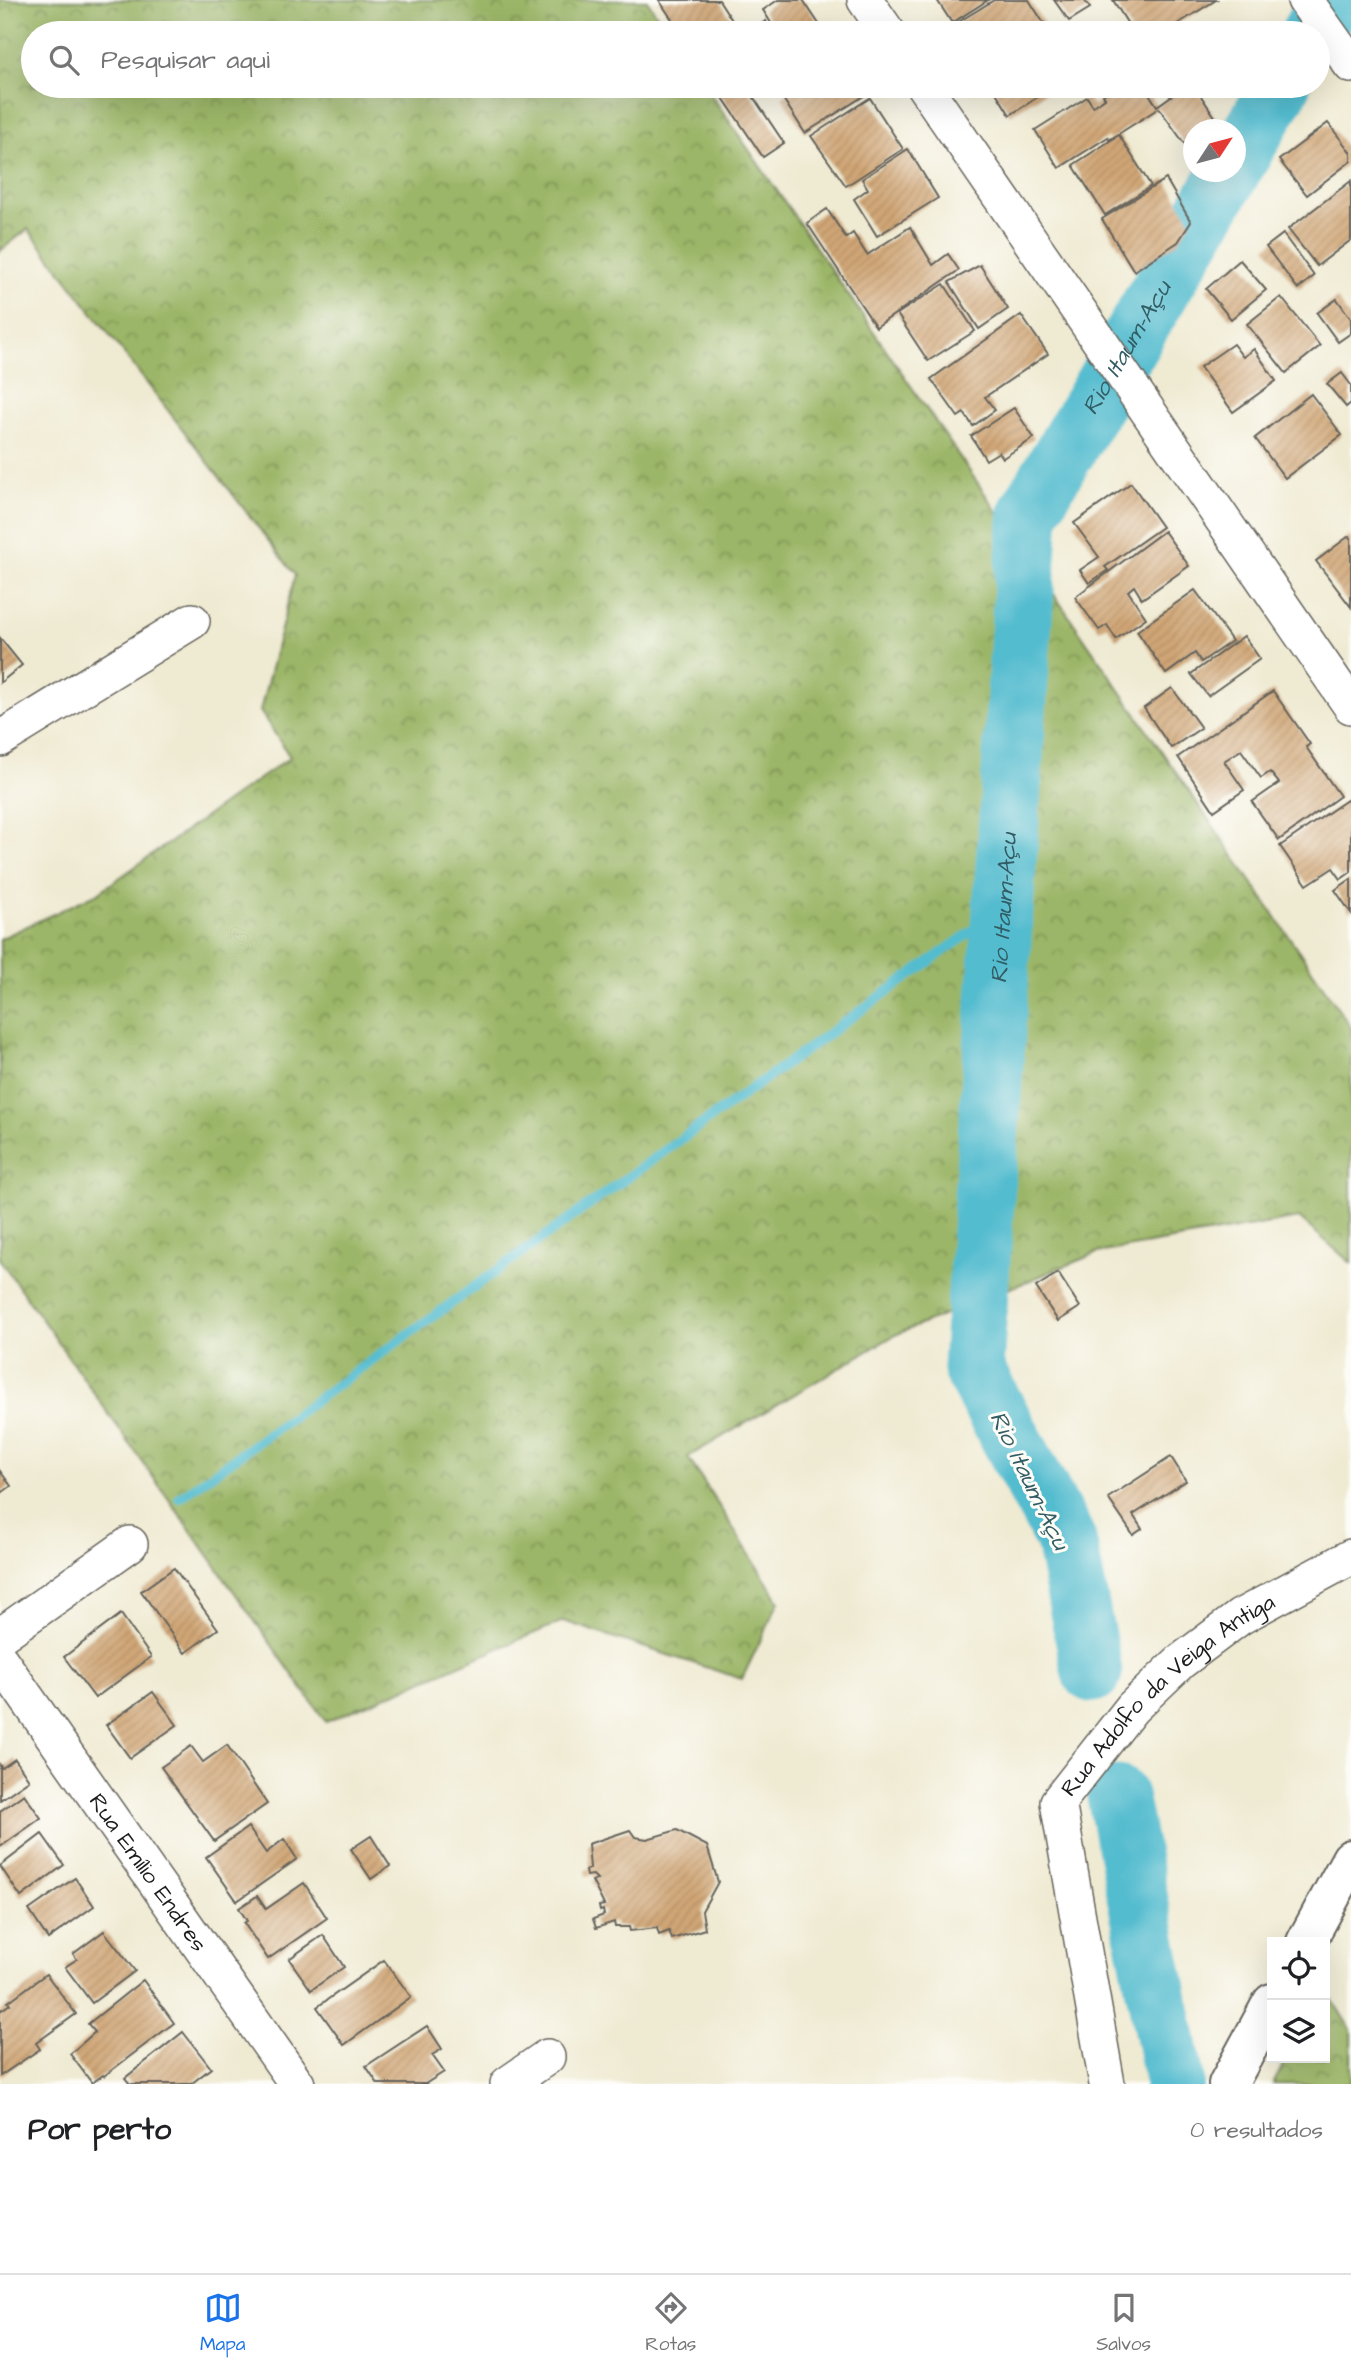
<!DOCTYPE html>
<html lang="pt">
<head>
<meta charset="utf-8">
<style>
	:root { --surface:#fff; --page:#f2f2f2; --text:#202124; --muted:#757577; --line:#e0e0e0; --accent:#1a73e8 }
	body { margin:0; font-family:"Architects Daughter",sans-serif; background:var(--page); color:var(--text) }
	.controls { position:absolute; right:21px; bottom:21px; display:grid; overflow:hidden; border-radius:0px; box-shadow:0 7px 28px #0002 }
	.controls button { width:63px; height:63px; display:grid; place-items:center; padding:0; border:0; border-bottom:2px solid var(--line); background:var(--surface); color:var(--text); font:35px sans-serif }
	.compass { position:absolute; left:1183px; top:119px; width:63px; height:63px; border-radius:50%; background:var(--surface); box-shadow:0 7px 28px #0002; rotate:54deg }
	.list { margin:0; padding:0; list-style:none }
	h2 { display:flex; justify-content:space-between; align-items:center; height:91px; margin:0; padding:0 28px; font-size:30px }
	h2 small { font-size:23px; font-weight:400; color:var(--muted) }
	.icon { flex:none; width:38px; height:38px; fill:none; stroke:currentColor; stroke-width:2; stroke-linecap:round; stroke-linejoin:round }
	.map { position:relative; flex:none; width:1351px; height:2084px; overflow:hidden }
	.search { position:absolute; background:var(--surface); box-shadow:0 7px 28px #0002; left:21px; right:21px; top:21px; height:77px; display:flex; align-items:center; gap:18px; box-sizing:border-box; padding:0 24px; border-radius:38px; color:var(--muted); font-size:26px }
	.sheet { height:189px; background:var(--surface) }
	nav { display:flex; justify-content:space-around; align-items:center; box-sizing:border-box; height:98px; border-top:2px solid var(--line); background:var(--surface); font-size:19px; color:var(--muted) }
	nav a { display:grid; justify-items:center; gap:4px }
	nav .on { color:var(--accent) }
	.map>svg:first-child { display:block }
	.forest { fill:url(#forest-crowns); stroke:#5c6942; stroke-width:2 }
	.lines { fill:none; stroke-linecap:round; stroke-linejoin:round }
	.stream { stroke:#52bccf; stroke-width:10 }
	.river { stroke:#52bccf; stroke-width:61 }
	.building { fill:url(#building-hatch) }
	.street-casing { stroke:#66645c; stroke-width:38 }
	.secondary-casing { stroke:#66645c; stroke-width:42 }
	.street { stroke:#fff; stroke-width:35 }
	.secondary { stroke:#fff; stroke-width:38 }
	.labels { text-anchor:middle; stroke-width:6; stroke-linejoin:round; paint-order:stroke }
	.street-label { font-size:23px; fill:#1c1c1c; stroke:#fdfcf7 }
	.water-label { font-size:24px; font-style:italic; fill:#325c64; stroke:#fdfcf7 }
</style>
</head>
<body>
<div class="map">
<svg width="1351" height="2084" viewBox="0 0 1351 2084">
	<defs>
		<pattern id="forest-crowns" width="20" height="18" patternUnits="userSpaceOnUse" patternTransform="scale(1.75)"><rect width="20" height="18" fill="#9bb668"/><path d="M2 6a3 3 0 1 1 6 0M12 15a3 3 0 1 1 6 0" fill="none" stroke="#7e9355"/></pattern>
		<pattern id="building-hatch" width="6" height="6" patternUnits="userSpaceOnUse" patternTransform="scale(1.75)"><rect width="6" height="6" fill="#d0a676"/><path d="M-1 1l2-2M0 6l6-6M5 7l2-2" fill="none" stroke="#b28e66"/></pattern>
	</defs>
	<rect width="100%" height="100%" fill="#fdfcf7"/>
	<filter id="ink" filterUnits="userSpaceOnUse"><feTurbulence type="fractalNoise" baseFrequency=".0143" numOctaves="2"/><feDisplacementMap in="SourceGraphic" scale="14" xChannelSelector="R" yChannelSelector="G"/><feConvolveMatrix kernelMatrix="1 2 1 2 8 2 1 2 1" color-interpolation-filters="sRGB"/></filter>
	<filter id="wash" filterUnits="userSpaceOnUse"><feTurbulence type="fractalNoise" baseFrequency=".00686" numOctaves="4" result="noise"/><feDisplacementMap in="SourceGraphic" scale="28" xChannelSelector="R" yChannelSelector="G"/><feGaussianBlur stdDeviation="1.57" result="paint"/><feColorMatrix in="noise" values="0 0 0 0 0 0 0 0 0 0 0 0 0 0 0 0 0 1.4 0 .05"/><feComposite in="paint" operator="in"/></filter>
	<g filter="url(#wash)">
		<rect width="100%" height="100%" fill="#efead2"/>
		<g class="forest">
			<polygon points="0,0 647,0 669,33 33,33 33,86 705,86 1351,1027 1351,1263 1299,1218 1097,1253 895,1335 688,1457 779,1601 742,1679 563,1621 326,1722 0,1260 0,939 98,893 290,757 260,711 295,575 28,229 0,251"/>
			<polygon points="1325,1988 1351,2030 1351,2084 1273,2084 1287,2058 1325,2058"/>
		</g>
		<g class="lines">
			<polyline class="stream" points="179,1498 1003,909"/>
			<g class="river">
				<polyline points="1311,33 1331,0"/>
				<polyline points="1236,162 1280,86"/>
				<path id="s1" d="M1092 1672 1066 1540 973 1368 1029 512 1230 172"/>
				<polyline points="1117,1796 1174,2079"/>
			</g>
		</g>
		<g id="blocks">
			<g class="building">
				<polygon points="659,0 719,0 735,25 723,33 681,33"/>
				<polygon points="778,0 803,0 825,33 746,33 766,21 768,25 771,23 763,10"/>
				<polygon points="937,0 988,0 952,23"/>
				<polygon points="994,0 1029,0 1050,33 956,33 952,26"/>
				<polygon points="1054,0 1084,0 1090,8 1069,21"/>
				<polygon points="1113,0 1216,0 1163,33 1124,33 1131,29"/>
				<polygon points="715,86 746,86 784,143 763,157"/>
				<polygon points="799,86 863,86 867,94 805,133 782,97"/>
				<polygon points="992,86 1048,86 1050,89 1010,115"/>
				<polygon points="1116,86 1144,86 1157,106 1174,94 1169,86 1194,86 1224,130 1194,130 1194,157 1159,108 1109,140 1108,137 1059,168 1035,130 1087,97 1093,106 1105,98 1103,95"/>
				<polygon points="870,98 903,149 846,186 811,136"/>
				<polygon points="1328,123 1351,153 1351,161 1307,195 1279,160"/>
				<polygon points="1119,135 1151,186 1105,215 1073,165"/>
				<polygon points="908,149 938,198 877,236 854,199 868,189 862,179"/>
				<polygon points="1166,179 1191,222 1178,242 1134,271 1102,219"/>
				<polygon points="1351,181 1351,240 1317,266 1288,229"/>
				<polygon points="827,209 846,238 853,233 867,255 910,227 933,265 948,254 959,270 876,327 807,223"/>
				<polygon points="1283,234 1314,276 1298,289 1266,247"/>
				<polygon points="1240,260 1266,290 1231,319 1206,289"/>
				<polygon points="980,265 1008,309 979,329 949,282"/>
				<polygon points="944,284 975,331 928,361 897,314"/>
				<polygon points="1281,297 1320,346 1286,373 1247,324"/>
				<polygon points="1337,299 1351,319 1351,333 1338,342 1317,313"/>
				<polygon points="1021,315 1048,354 985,397 995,410 973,426 964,413 958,417 931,379"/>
				<polygon points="1233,344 1243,357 1254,349 1276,381 1233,412 1200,367"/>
				<polygon points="1342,373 1351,385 1351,403 1346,407 1327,384"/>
				<polygon points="1311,394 1342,435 1285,478 1255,438"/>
				<polygon points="1014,408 1034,438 1003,458 999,452 986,460 971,436"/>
				<polygon points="1131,483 1162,527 1105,567 1108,570 1089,583 1080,570 1099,557 1074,523"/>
				<polygon points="1164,531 1189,566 1142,599 1134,586 1128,591 1146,618 1116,639 1107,625 1099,630 1075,597"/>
				<polygon points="1349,536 1351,538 1351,607 1316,561"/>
				<polygon points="1195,590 1232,641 1201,662 1195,653 1166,674 1137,631"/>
				<polygon points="1244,636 1260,659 1208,696 1191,674"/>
				<polygon points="0,638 22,665 0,683"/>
				<polygon points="1172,688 1201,728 1171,748 1144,708"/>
				<polygon points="1273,691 1310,744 1306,747 1340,796 1279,840 1252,802 1279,783 1270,772 1261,778 1241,750 1224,761 1244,790 1214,811 1178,757"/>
				<polygon points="1347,800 1351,806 1351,872 1341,879 1333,868 1307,885 1280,846"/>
				<polygon points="1351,879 1351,913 1335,890"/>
				<polygon points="1058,1273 1080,1307 1058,1321 1036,1287"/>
				<polygon points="1171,1457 1186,1481 1133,1515 1142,1529 1133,1535 1108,1498"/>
				<polygon points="0,1471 11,1486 0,1494"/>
				<polygon points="174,1568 218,1629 185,1653 141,1591"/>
				<polygon points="121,1614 151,1657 95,1698 64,1657"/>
				<polygon points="153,1692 177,1725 130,1758 106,1725"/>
				<polygon points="227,1745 267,1804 214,1841 161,1767 191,1746 203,1762"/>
				<polygon points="15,1759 29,1780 0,1800 0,1765 2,1768"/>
				<polygon points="24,1794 41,1818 0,1847 0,1811"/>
				<polygon points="248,1827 266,1853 284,1839 297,1859 237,1901 206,1857"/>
				<polygon points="630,1830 635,1837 647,1839 677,1830 707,1846 718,1882 702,1911 705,1929 672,1939 669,1931 659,1935 657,1928 630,1931 629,1927 615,1927 614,1922 596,1928 593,1919 604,1915 603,1910 600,1911 599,1906 604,1905 592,1881 597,1879 593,1875 586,1876 585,1871 590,1868 588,1844"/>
				<polygon points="42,1834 64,1865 21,1897 0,1866"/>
				<polygon points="371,1836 390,1866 371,1879 351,1849"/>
				<polygon points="75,1878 94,1906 48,1939 29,1910"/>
				<polygon points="304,1883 327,1918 268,1959 244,1923 247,1921 239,1908 257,1896 266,1909"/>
				<polygon points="104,1931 135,1971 92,2003 65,1967 77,1959 73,1954"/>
				<polygon points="323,1935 344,1967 311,1990 289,1959"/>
				<polygon points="384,1960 411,1997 344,2045 317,2007"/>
				<polygon points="46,1974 76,2014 36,2043 40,2049 0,2076 0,2011 10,2004 8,2002"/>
				<polygon points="143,1980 174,2023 104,2076 103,2075 92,2083 70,2054 95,2032 88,2024"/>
				<polygon points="427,2026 442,2049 432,2055 444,2072 425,2084 378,2084 366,2066"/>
				<polygon points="183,2032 211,2068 191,2084 130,2084 125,2078"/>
			</g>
		</g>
	</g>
	<g filter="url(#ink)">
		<use href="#blocks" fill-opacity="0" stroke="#66645c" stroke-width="2"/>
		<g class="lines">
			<defs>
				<g id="street">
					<polyline points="865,0 888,33"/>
					<polyline points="1305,0 1351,65"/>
					<polyline points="924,86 1351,706"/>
					<polyline points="0,739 192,621"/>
					<polyline points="0,1636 130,1544"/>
					<path id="s2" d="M0 1660 297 2084"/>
					<polyline points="508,2084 547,2057"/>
					<path id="s3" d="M1107 2084 1058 1802 1132 1708 1180 1662 1240 1617 1351 1557"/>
				</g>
				<g id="secondary">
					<polyline points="1306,1942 1351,1859"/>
					<polyline points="1228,2084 1272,2003"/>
				</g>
			</defs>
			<use href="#street" class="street-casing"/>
			<use href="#secondary" class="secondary-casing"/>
			<use href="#street" class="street"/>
			<use href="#secondary" class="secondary"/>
		</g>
	</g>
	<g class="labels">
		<g class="street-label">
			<text dy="8" stroke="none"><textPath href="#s3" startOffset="441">Rua Adolfo da Veiga Antiga</textPath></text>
			<text dy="8" stroke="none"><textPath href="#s2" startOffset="259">Rua Emílio Endres</textPath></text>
		</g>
		<g class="water-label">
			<text dy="8" stroke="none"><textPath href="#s1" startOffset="1379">Rio Itaum-Açu</textPath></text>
			<text dy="8" stroke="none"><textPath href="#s1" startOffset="791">Rio Itaum-Açu</textPath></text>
			<text transform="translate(1030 1480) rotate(64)" y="8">Rio Itaum-Açu</text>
		</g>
	</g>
</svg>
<div class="controls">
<button><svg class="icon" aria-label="locate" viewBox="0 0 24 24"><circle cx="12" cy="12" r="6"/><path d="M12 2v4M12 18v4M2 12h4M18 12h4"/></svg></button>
<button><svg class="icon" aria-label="layers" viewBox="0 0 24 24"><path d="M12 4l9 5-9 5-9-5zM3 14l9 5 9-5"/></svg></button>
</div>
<svg class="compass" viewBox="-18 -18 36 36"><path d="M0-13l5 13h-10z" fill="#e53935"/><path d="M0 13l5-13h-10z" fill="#757577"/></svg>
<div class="search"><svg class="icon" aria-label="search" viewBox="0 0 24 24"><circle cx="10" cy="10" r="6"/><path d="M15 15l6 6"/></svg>Pesquisar aqui</div>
</div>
<section class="sheet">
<h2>Por perto<small>0 resultados</small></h2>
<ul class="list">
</ul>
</section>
<nav>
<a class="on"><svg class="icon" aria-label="map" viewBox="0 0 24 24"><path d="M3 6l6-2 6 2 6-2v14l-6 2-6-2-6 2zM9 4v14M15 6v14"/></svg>Mapa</a>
<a><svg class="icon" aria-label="directions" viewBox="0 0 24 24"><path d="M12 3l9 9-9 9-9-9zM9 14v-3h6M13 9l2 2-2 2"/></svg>Rotas</a>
<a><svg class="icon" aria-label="saved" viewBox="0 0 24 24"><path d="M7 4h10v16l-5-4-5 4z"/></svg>Salvos</a>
</nav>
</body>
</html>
